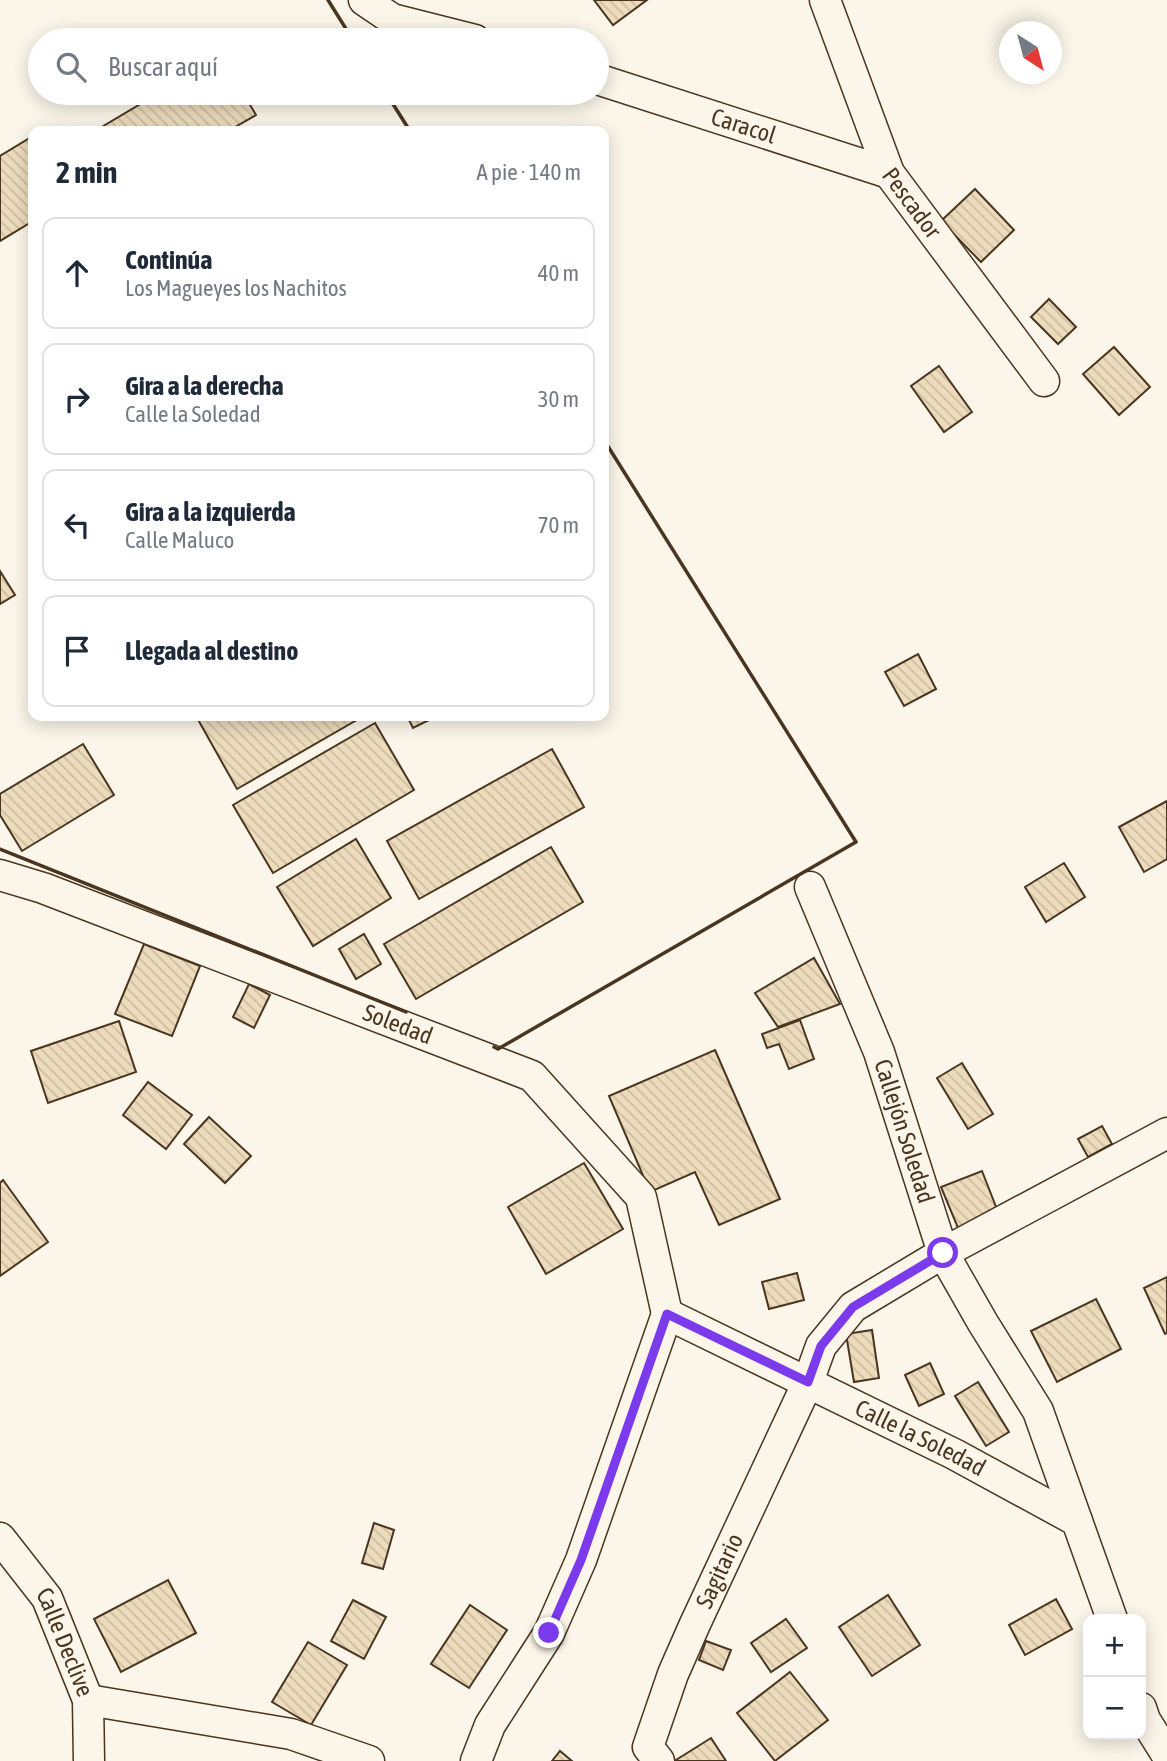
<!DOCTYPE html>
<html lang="es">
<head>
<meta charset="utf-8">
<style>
	:root { --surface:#fff; --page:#f2f2f3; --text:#1f2937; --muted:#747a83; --line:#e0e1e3 }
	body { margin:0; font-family:"Asap Condensed",sans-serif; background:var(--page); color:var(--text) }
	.controls { position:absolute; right:21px; bottom:21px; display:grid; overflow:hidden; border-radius:14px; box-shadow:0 4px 18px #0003 }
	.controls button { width:63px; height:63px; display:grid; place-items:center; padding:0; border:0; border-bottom:2px solid var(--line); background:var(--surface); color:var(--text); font:35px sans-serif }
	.compass { position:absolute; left:999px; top:21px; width:63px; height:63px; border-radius:50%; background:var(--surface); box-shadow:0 4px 18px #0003; rotate:144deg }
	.stop { position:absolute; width:21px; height:21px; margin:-16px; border:5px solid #7c3aed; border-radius:50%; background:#fff }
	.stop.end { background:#7c3aed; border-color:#fff; box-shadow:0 2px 7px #0008 }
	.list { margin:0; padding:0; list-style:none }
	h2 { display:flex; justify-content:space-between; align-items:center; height:91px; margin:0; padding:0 28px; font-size:30px }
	h2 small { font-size:23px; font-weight:400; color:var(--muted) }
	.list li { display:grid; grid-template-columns:46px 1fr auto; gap:21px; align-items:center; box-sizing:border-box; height:112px; margin:0 14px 14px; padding:0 14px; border:2px solid var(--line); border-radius:14px }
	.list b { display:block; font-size:26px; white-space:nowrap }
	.list p { margin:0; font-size:23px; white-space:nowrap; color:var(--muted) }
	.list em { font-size:23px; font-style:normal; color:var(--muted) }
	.icon { flex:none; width:38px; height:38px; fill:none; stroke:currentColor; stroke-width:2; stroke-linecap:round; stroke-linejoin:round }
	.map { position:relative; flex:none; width:1167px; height:1761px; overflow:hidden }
	.search { position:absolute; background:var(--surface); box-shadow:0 4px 18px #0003; left:28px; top:28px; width:581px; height:77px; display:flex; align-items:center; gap:18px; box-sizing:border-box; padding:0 24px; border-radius:38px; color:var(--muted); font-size:26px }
	.panel { position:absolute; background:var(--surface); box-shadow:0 4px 18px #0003; left:28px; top:126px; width:581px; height:595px; border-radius:14px }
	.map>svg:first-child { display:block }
	.building { fill:url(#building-back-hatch); stroke:#4a3520; stroke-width:2 }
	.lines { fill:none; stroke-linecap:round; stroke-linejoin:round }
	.minor-casing { stroke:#4a3520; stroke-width:33 }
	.minor { stroke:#fbf6e9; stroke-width:30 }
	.wall { stroke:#4a3520; stroke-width:3.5 }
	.route { stroke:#7c3aed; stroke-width:9 }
	.labels { text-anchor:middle; stroke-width:5; stroke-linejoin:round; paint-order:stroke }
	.street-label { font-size:24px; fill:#4a3520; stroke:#fbf6e9 }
</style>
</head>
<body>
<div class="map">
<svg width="1167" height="1761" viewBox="0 0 1167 1761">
	<defs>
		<pattern id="building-back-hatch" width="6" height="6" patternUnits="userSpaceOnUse" patternTransform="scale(1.75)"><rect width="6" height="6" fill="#ecdcbc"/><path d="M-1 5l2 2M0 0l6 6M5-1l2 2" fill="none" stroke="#ccbda1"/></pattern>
	</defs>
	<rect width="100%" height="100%" fill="#fbf6e9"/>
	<g class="building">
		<polygon points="594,0 647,0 613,25"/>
		<polygon points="159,93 243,93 256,115 228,131 95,131"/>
		<polygon points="33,136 33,221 0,241 0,156"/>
		<polygon points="975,189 1014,230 981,262 941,221"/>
		<polygon points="1049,299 1076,327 1058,344 1031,317"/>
		<polygon points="1114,347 1150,387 1119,415 1083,374"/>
		<polygon points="939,366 972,412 944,432 911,386"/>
		<polygon points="0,571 15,595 0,604"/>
		<polygon points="918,654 936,689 904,706 885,672"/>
		<polygon points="196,716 362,716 362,717 237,789"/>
		<polygon points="407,716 437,716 413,728"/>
		<polygon points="375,723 414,790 273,873 233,805"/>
		<polygon points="83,744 114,795 22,851 0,815 0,794"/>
		<polygon points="552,749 584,807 419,899 387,841"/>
		<polygon points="1167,801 1167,859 1144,872 1119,827"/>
		<polygon points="356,839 391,898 313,946 277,887"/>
		<polygon points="551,847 583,902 416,999 384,944"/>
		<polygon points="1064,863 1085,897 1046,922 1025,887"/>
		<polygon points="364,934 381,964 356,979 339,949"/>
		<polygon points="144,944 200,966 172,1036 115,1014"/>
		<polygon points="814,958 840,1004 778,1027 755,993"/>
		<polygon points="249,984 270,995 254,1028 233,1017"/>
		<polygon points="800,1020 814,1059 789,1069 779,1044 767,1048 762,1034"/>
		<polygon points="119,1021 136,1072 48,1103 31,1051"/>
		<polygon points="715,1050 780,1199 719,1225 695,1172 650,1192 609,1096"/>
		<polygon points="962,1063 993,1114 968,1129 937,1078"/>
		<polygon points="148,1082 192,1115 166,1149 123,1115"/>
		<polygon points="209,1117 251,1156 225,1183 184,1144"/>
		<polygon points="1102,1126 1112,1144 1088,1157 1078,1139"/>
		<polygon points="584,1163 623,1229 546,1274 508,1207"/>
		<polygon points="982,1171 998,1212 958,1228 941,1187"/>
		<polygon points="3,1180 48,1242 0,1276 0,1183"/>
		<polygon points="797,1273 804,1300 769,1309 762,1282"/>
		<polygon points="1167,1277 1167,1333 1165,1334 1144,1288"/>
		<polygon points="1096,1299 1121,1349 1057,1382 1031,1331"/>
		<polygon points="872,1330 879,1378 854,1382 846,1334"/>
		<polygon points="930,1363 944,1394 919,1406 905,1375"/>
		<polygon points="978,1382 1009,1432 986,1446 955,1396"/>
		<polygon points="374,1523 394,1530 383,1569 362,1563"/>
		<polygon points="168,1580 196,1633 121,1672 94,1619"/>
		<polygon points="888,1595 920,1645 872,1676 839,1627"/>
		<polygon points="1056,1599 1072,1629 1025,1655 1009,1625"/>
		<polygon points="353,1600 386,1617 364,1659 331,1641"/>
		<polygon points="470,1605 507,1630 469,1688 431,1664"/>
		<polygon points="786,1619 807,1648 771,1672 751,1643"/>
		<polygon points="706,1641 731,1650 723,1670 699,1660"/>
		<polygon points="308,1642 347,1665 311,1725 272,1702"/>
		<polygon points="790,1672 828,1720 775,1761 737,1713"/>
		<polygon points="711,1738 726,1761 676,1761 676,1760"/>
		<polygon points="560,1751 572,1761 552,1761"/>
	</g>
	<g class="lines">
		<defs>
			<g id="minor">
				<polyline points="364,0 392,19 475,40"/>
				<path id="s1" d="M825 0 889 173 1044 381"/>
				<path id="s2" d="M597 79 889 173"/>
				<path id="s3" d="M0 875 43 888 532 1076 641 1197 667 1314"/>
				<path id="s4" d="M810 887 879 1052 943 1253 983 1323 1038 1411 1077 1521"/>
				<path id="s5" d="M667 1314 954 1454 1077 1521 1112 1619"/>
				<path id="s6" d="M0 1538 47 1598 88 1700 89 1761"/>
				<polyline points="88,1700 291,1734 369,1761"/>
				<polyline points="1141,1708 1145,1720 1167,1755"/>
				<polyline points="476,1761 490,1725 549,1633 581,1560 667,1314"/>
				<path id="s7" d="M659 1761 648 1747 673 1674 695 1624 808 1382 821 1346 853 1307 943 1253 1167 1133"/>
			</g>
		</defs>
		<use href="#minor" class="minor-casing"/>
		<use href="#minor" class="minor"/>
		<g class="wall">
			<polyline points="328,0 353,40"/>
			<polyline points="386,93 410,131"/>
			<polyline points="0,849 406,1012"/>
			<polyline points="494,1047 498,1049 856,842 604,440"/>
		</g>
	</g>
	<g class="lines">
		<polyline class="route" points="549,1633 581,1560 667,1314 808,1382 821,1346 853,1307 943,1253"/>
	</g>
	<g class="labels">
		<g class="street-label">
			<text dy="8" stroke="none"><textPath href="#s2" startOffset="154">Caracol</textPath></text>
			<text dy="8" stroke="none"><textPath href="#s1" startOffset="222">Pescador</textPath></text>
			<text dy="8" stroke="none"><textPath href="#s3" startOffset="425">Soledad</textPath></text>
			<text dy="8" stroke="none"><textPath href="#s4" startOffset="262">Callejón Soledad</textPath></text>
			<text dy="8" stroke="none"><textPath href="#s5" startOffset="282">Calle la Soledad</textPath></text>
			<text dy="8" stroke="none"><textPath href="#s7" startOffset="208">Sagitario</textPath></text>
			<text dy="8" stroke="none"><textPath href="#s6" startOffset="124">Calle Declive</textPath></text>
		</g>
	</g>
</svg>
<div class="controls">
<button>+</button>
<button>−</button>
</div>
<svg class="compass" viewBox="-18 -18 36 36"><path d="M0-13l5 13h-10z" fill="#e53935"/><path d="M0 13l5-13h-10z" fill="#747a83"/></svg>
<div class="stop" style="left:943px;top:1253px"></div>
<div class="stop end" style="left:549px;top:1633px"></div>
<div class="search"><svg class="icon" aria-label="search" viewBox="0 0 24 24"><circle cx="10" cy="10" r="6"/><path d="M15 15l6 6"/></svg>Buscar aquí</div>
<section class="panel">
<h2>2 min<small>A pie · 140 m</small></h2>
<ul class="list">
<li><svg class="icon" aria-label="ahead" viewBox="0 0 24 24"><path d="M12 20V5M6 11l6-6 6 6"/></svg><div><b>Continúa</b><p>Los Magueyes los Nachitos</p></div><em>40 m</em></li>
<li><svg class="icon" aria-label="right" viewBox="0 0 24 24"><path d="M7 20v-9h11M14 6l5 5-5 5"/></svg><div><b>Gira a la derecha</b><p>Calle la Soledad</p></div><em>30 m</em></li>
<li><svg class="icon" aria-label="left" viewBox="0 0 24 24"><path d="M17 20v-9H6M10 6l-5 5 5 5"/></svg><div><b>Gira a la izquierda</b><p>Calle Maluco</p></div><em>70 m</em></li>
<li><svg class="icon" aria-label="arrive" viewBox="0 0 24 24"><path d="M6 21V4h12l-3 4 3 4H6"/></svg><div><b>Llegada al destino</b></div></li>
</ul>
</section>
</div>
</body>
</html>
